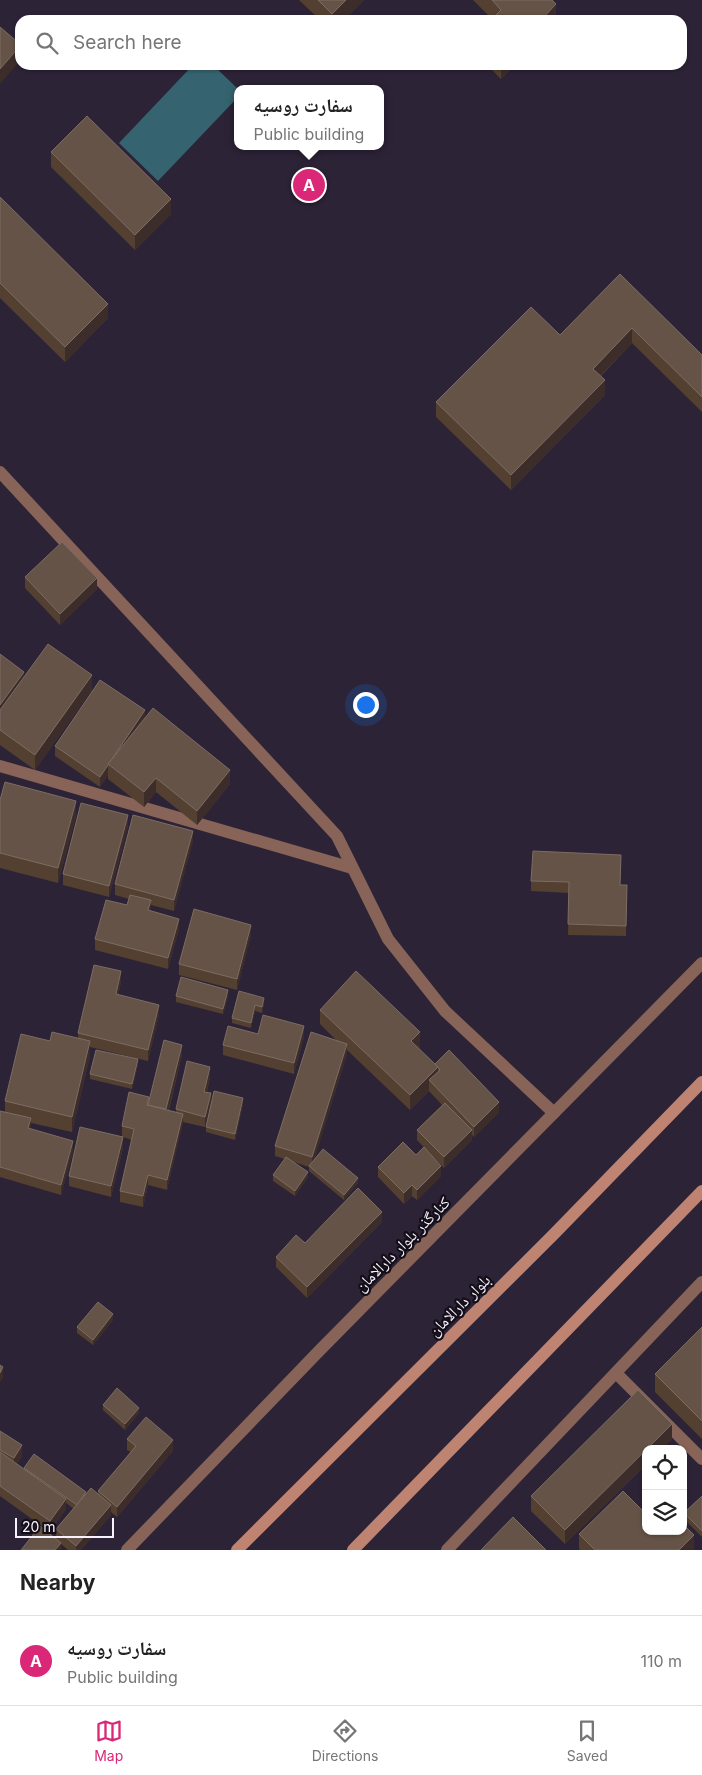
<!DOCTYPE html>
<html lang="en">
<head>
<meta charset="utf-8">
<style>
	:root { --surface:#fff; --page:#f2f2f2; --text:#222; --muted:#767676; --line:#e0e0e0; --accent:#db2777 }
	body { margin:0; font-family:Inter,"Noto Naskh Arabic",sans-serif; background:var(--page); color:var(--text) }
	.controls { position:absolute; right:15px; bottom:15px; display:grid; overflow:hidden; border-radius:10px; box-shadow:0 1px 4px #0004 }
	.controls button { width:45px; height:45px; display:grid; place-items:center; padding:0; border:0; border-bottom:1px solid var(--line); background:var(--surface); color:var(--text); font:25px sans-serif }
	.scale { position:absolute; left:15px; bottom:12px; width:99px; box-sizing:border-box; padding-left:5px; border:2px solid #f7f2fd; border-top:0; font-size:14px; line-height:18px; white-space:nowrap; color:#f7f2fd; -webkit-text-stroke:4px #130e18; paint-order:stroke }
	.you { position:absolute; left:365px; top:704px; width:18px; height:18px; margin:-12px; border:4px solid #fff; border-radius:50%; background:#1a73e8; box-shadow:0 0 0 8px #1a73e833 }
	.badge { display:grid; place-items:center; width:32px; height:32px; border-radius:50%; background:var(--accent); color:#fff; font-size:16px; font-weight:700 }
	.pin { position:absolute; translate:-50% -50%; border:2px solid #fff; box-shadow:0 1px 5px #0006 }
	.popup { position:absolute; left:234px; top:85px; width:150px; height:65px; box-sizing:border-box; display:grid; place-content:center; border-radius:10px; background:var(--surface); filter:drop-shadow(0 1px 4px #0005); font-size:16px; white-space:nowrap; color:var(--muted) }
	.popup b { font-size:19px; color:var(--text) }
	.popup::after { content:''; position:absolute; left:50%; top:100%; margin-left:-10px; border:10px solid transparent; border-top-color:var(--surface) }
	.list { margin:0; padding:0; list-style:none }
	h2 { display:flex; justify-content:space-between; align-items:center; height:65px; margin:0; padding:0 20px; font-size:21px }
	h2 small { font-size:16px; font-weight:400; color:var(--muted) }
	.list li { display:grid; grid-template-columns:32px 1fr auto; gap:15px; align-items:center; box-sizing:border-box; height:90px; padding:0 20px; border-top:1px solid var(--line) }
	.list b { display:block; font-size:19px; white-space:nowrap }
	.list p { margin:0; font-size:16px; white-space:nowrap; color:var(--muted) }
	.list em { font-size:16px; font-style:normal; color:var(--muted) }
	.icon { flex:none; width:28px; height:28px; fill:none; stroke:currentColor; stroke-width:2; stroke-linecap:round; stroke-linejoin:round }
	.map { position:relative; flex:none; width:702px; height:1550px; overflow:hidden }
	.search { position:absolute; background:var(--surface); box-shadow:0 1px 4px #0004; left:15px; right:15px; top:15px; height:55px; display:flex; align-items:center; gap:12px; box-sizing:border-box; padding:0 18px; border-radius:15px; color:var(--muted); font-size:19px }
	.sheet { height:155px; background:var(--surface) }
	nav { display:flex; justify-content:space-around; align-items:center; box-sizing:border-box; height:70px; border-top:1px solid var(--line); background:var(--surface); font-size:14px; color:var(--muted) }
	nav a { display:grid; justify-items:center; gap:2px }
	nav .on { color:var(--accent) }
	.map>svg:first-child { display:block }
	.water { fill:#356470 }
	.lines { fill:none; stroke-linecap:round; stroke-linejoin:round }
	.minor { stroke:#886357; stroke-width:12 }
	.tertiary { stroke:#886357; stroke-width:12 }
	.secondary { stroke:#be8371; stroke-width:12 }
	.wall { fill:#534031 }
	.shaded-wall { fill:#3c2d2a }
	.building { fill:#655347; stroke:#7c6c64 }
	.labels { text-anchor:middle; stroke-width:4.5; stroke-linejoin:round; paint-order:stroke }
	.street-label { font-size:16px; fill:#f7f2fd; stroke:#130e18 }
</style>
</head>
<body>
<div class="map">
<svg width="702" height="1550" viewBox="0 0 702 1550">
	<rect width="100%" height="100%" fill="#2c2337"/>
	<polygon class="water" points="193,65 213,65 238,89 238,97 158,181 119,143"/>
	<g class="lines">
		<g class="minor">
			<polyline points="0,472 337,836 388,939 445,1011 554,1113"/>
			<polyline points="0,766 352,868"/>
			<polyline points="616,1373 702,1459"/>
		</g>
		<g class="tertiary">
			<polyline points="127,1550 320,1350 702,963"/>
			<polyline points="447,1550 702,1282"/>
		</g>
		<g class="secondary">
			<polyline points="237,1550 554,1234 702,1082"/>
			<polyline points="353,1550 702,1191"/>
		</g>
	</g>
	<g class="wall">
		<polygon points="299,0 364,0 344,20 320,20"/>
		<polygon points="473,0 552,0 556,20 492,19"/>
		<polygon points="487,65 515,65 501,79"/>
		<polygon points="51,152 171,214 135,250 51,167"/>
		<polygon points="0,197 108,318 65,362 0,298"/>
		<polygon points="620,274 702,355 702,412 632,343 601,376 605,395 511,490 436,417 436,402 560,335"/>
		<polygon points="25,577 97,589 60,625 25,588"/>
		<polygon points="0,654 24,677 92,690 35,770 0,745"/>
		<polygon points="145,718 230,784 197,825 156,792 144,807 108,779 108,775 100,787 55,756 55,746"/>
		<polygon points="0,800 76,816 58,883 0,868"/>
		<polygon points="128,826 109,897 63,885 63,874"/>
		<polygon points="193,841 174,911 151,905 151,911 179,929 168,969 95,950 95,939 127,905 129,899 115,895 115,884"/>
		<polygon points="621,865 620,885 627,885 626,936 568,935 569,893 531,891 531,881"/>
		<polygon points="251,935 237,990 179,975 179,964"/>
		<polygon points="121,982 118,995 159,1015 148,1061 90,1047 90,1056 72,1132 31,1123 31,1129 73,1152 61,1195 0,1177 0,1111 5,1112 5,1101 50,1041 78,1038 78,1033"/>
		<polygon points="239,991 264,1004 262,1013 255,1011 251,1028 232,1023 232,1018"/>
		<polygon points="176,996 228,996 223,1014 176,1002"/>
		<polygon points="320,1010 420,1047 419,1049 435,1064 499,1112 474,1137 472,1135 472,1140 444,1168 417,1140 417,1130 442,1105 429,1091 410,1110 347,1050 347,1054 314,1160 358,1183 344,1200 309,1171 309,1167 294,1162 308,1177 295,1196 273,1181 273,1175 285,1159 275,1156 275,1146 336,1040 320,1024"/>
		<polygon points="258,1034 304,1037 294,1074 223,1055 223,1045"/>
		<polygon points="182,1055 169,1110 176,1112 176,1109 210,1077 207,1092 205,1127 183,1122 167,1190 148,1185 143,1207 120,1202 120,1191 132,1140 123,1137 123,1148 111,1197 69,1186 69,1176 122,1137 122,1126 149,1103"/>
		<polygon points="138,1065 132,1089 90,1079 90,1074"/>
		<polygon points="243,1104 235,1140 206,1132 206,1127"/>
		<polygon points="416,1155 441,1176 417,1200 412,1196 404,1204 378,1177 378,1167"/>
		<polygon points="382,1222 307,1298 276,1267 276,1257 305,1243"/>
		<polygon points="113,1320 93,1345 77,1333 77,1327"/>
		<polygon points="702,1327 702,1439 655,1392 655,1374"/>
		<polygon points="103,1405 139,1413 125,1430 103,1410"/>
		<polygon points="0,1431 22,1456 17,1464 24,1469 24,1468 86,1494 98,1494 98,1491 131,1452 127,1450 127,1439 173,1451 117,1517 111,1512 111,1515 81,1550 68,1550 61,1544 61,1548 60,1550 21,1550 56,1539 56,1529 74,1509 66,1503 66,1509 50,1532 0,1496"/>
		<polygon points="672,1439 565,1544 531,1511 531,1496"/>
		<polygon points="702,1496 702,1537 684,1519 684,1513"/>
		<polygon points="646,1531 694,1550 580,1550 579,1549 579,1534"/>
	</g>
	<g class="shaded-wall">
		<polygon points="346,0 364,0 344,20 332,20 332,14"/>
		<polygon points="556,4 556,20 541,20"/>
		<polygon points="20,46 20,61 0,84 0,69"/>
		<polygon points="501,65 515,65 501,79"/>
		<polygon points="171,199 171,214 135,250 135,235"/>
		<polygon points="108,304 108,318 65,362 65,347"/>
		<polygon points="632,328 632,343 593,383 593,369"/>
		<polygon points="605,380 605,395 511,490 511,475"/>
		<polygon points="97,578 97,589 60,625 60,614"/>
		<polygon points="24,672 24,683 0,716 0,705"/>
		<polygon points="92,675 92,690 35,770 35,755"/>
		<polygon points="145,710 145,721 109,764"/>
		<polygon points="108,764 108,775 100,787 100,777"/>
		<polygon points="230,770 230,784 197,825 197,811"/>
		<polygon points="156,778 156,792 144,807 144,792"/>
		<polygon points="76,801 76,816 58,883 58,868"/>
		<polygon points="128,815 128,826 109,897 109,886"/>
		<polygon points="193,831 193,841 174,911 174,900"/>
		<polygon points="151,900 151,911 148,910"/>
		<polygon points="179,919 179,929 168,969 168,958"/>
		<polygon points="251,925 251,935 237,990 237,979"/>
		<polygon points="121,971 121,982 116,1005 116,994"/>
		<polygon points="228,990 228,996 223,1014 223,1009"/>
		<polygon points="264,998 264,1004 262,1013 262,1007"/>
		<polygon points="159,1005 159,1015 148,1061 148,1050"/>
		<polygon points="255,1005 255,1011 251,1028 251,1023"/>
		<polygon points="304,1026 304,1037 294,1074 294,1063"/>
		<polygon points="420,1032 420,1047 411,1056 411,1041"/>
		<polygon points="90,1041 90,1056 72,1132 72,1117"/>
		<polygon points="347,1044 347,1054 312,1168 312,1157"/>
		<polygon points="182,1045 182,1055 166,1119 166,1109"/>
		<polygon points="138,1059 138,1065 132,1089 132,1084"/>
		<polygon points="210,1067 210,1077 204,1102 204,1092"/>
		<polygon points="438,1067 438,1081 429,1080 429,1091 410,1110 410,1095"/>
		<polygon points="211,1093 211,1104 205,1127 205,1117"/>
		<polygon points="243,1098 243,1104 235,1140 235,1134"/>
		<polygon points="499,1102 499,1112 474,1137 474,1127"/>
		<polygon points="183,1114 183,1124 167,1190 167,1180"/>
		<polygon points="31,1118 31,1129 28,1139 28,1128"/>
		<polygon points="472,1130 472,1140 444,1168 444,1157"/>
		<polygon points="123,1137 123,1148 111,1197 111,1186"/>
		<polygon points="73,1141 73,1152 61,1195 61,1185"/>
		<polygon points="441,1166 441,1176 417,1200 417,1190"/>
		<polygon points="308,1172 308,1177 295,1196 295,1191"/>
		<polygon points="148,1175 148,1185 143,1207 143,1196"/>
		<polygon points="358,1178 358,1183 344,1200 344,1195"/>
		<polygon points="412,1185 412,1196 404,1204 404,1193"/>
		<polygon points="382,1212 382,1222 307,1298 307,1287"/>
		<polygon points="113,1314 113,1320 93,1345 93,1340"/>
		<polygon points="3,1367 3,1378 0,1383 0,1373"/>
		<polygon points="139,1408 139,1413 125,1430 125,1424"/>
		<polygon points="672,1424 672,1439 661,1449 646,1449"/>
		<polygon points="173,1440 173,1451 117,1517 117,1507"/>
		<polygon points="22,1445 22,1456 14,1469 14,1458"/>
		<polygon points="646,1449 646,1464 565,1544 565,1530"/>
		<polygon points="66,1499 66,1509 50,1532 50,1521"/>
		<polygon points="111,1505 111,1515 81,1550 76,1550 76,1546"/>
		<polygon points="694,1535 694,1550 679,1550"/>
		<polygon points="61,1543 61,1548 60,1550 55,1550"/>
	</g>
	<g class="building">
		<polygon points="318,0 346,0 332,14"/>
		<polygon points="492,0 552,0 556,4 541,20 491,20 501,10"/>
		<polygon points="0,27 20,44 20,46 0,69"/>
		<polygon points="87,116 171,199 135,235 51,152"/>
		<polygon points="0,197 108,304 65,347 0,283"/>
		<polygon points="620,274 702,355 702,397 632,328 593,369 605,380 511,475 436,402 531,307 560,335"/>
		<polygon points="62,542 97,578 60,614 25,577"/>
		<polygon points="48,644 92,675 35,755 0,730 0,710"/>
		<polygon points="0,654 24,672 0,705"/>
		<polygon points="100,680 145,710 100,777 55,746"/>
		<polygon points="153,708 230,770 197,811 156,778 144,792 108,764"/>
		<polygon points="5,782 76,801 58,868 0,853 0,800"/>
		<polygon points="81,803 128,815 109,886 63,874"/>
		<polygon points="133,815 193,831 174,900 115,884"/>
		<polygon points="533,851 621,855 620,885 627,885 626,926 568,924 569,882 531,881"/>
		<polygon points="130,895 151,900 148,910 179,919 168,958 95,939 106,900 127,905"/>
		<polygon points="194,909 251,925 237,979 179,964"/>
		<polygon points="94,965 121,971 116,994 159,1005 148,1050 78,1033"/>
		<polygon points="356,971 420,1032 411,1041 438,1067 410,1095 320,1010"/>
		<polygon points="181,977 228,990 223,1009 176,996"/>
		<polygon points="239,991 264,998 262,1007 255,1005 251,1023 232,1018"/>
		<polygon points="263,1015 304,1026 294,1063 223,1045 228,1026 258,1034"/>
		<polygon points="52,1032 90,1041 72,1117 5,1101 21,1034 50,1041"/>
		<polygon points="311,1032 347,1044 312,1157 275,1146"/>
		<polygon points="164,1040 182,1045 166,1109 148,1105"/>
		<polygon points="96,1050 138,1059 132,1084 90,1074"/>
		<polygon points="449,1050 499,1102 474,1127 429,1080 440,1070 435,1064"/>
		<polygon points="187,1061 210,1067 204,1092 211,1093 205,1117 176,1109"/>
		<polygon points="214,1091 243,1098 235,1134 206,1127"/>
		<polygon points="129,1092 149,1097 147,1105 183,1114 167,1180 148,1175 143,1196 120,1191 134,1129 122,1126"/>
		<polygon points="445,1103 472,1130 444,1157 417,1130"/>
		<polygon points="0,1111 31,1118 28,1128 73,1141 61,1185 0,1167"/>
		<polygon points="80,1127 123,1137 111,1186 69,1176"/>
		<polygon points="403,1142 416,1155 424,1147 441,1166 417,1190 412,1185 404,1193 378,1167"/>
		<polygon points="323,1149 358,1178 344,1195 309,1166"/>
		<polygon points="286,1157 308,1172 295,1191 273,1175"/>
		<polygon points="358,1188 382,1212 307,1287 276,1257 296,1235 305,1243"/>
		<polygon points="98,1302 113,1314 93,1340 77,1327"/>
		<polygon points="702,1327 702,1421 655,1374"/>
		<polygon points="0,1365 3,1367 0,1373"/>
		<polygon points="117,1388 139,1408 125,1424 103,1405"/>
		<polygon points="638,1390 672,1424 565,1530 531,1496"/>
		<polygon points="146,1417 173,1440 117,1507 98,1491 136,1446 127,1439"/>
		<polygon points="0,1431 22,1445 14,1458 0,1450"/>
		<polygon points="0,1452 66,1499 50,1521 0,1486"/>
		<polygon points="34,1454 86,1492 77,1505 24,1468"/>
		<polygon points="91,1488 111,1505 76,1546 56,1529"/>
		<polygon points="623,1491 646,1514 646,1531 683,1531 683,1524 694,1535 679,1550 595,1550 579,1534"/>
		<polygon points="702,1496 702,1531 684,1513"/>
		<polygon points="513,1517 546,1550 481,1550"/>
		<polygon points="40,1526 61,1543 55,1550 21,1550"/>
	</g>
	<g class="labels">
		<g class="street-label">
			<text transform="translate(402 1244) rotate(-45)" y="6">کنارگذر بلوار دارالامان</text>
			<text transform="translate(459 1305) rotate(-45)" y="6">بلوار دارالامان</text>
		</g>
	</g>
</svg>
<div class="controls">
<button><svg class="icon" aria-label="locate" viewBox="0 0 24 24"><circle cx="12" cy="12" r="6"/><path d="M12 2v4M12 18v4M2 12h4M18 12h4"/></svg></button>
<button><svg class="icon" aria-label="layers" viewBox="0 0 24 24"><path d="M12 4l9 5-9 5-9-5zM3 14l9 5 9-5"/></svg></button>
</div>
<div class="scale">20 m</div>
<div class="you"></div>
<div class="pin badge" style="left:309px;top:185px">A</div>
<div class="popup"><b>سفارت روسیه</b>Public building</div>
<div class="search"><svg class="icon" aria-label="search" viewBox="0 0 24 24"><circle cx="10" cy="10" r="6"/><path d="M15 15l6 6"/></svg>Search here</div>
</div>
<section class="sheet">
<h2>Nearby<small></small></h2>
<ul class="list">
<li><span class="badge">A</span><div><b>سفارت روسیه</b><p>Public building</p></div><em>110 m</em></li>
</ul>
</section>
<nav>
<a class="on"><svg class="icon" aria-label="map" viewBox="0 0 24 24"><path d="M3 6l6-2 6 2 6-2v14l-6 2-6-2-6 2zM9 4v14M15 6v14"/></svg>Map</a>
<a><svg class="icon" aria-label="directions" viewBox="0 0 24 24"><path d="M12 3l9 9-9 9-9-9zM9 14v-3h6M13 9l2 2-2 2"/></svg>Directions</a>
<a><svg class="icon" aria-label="saved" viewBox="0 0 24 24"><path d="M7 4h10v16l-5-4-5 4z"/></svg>Saved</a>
</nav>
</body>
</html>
